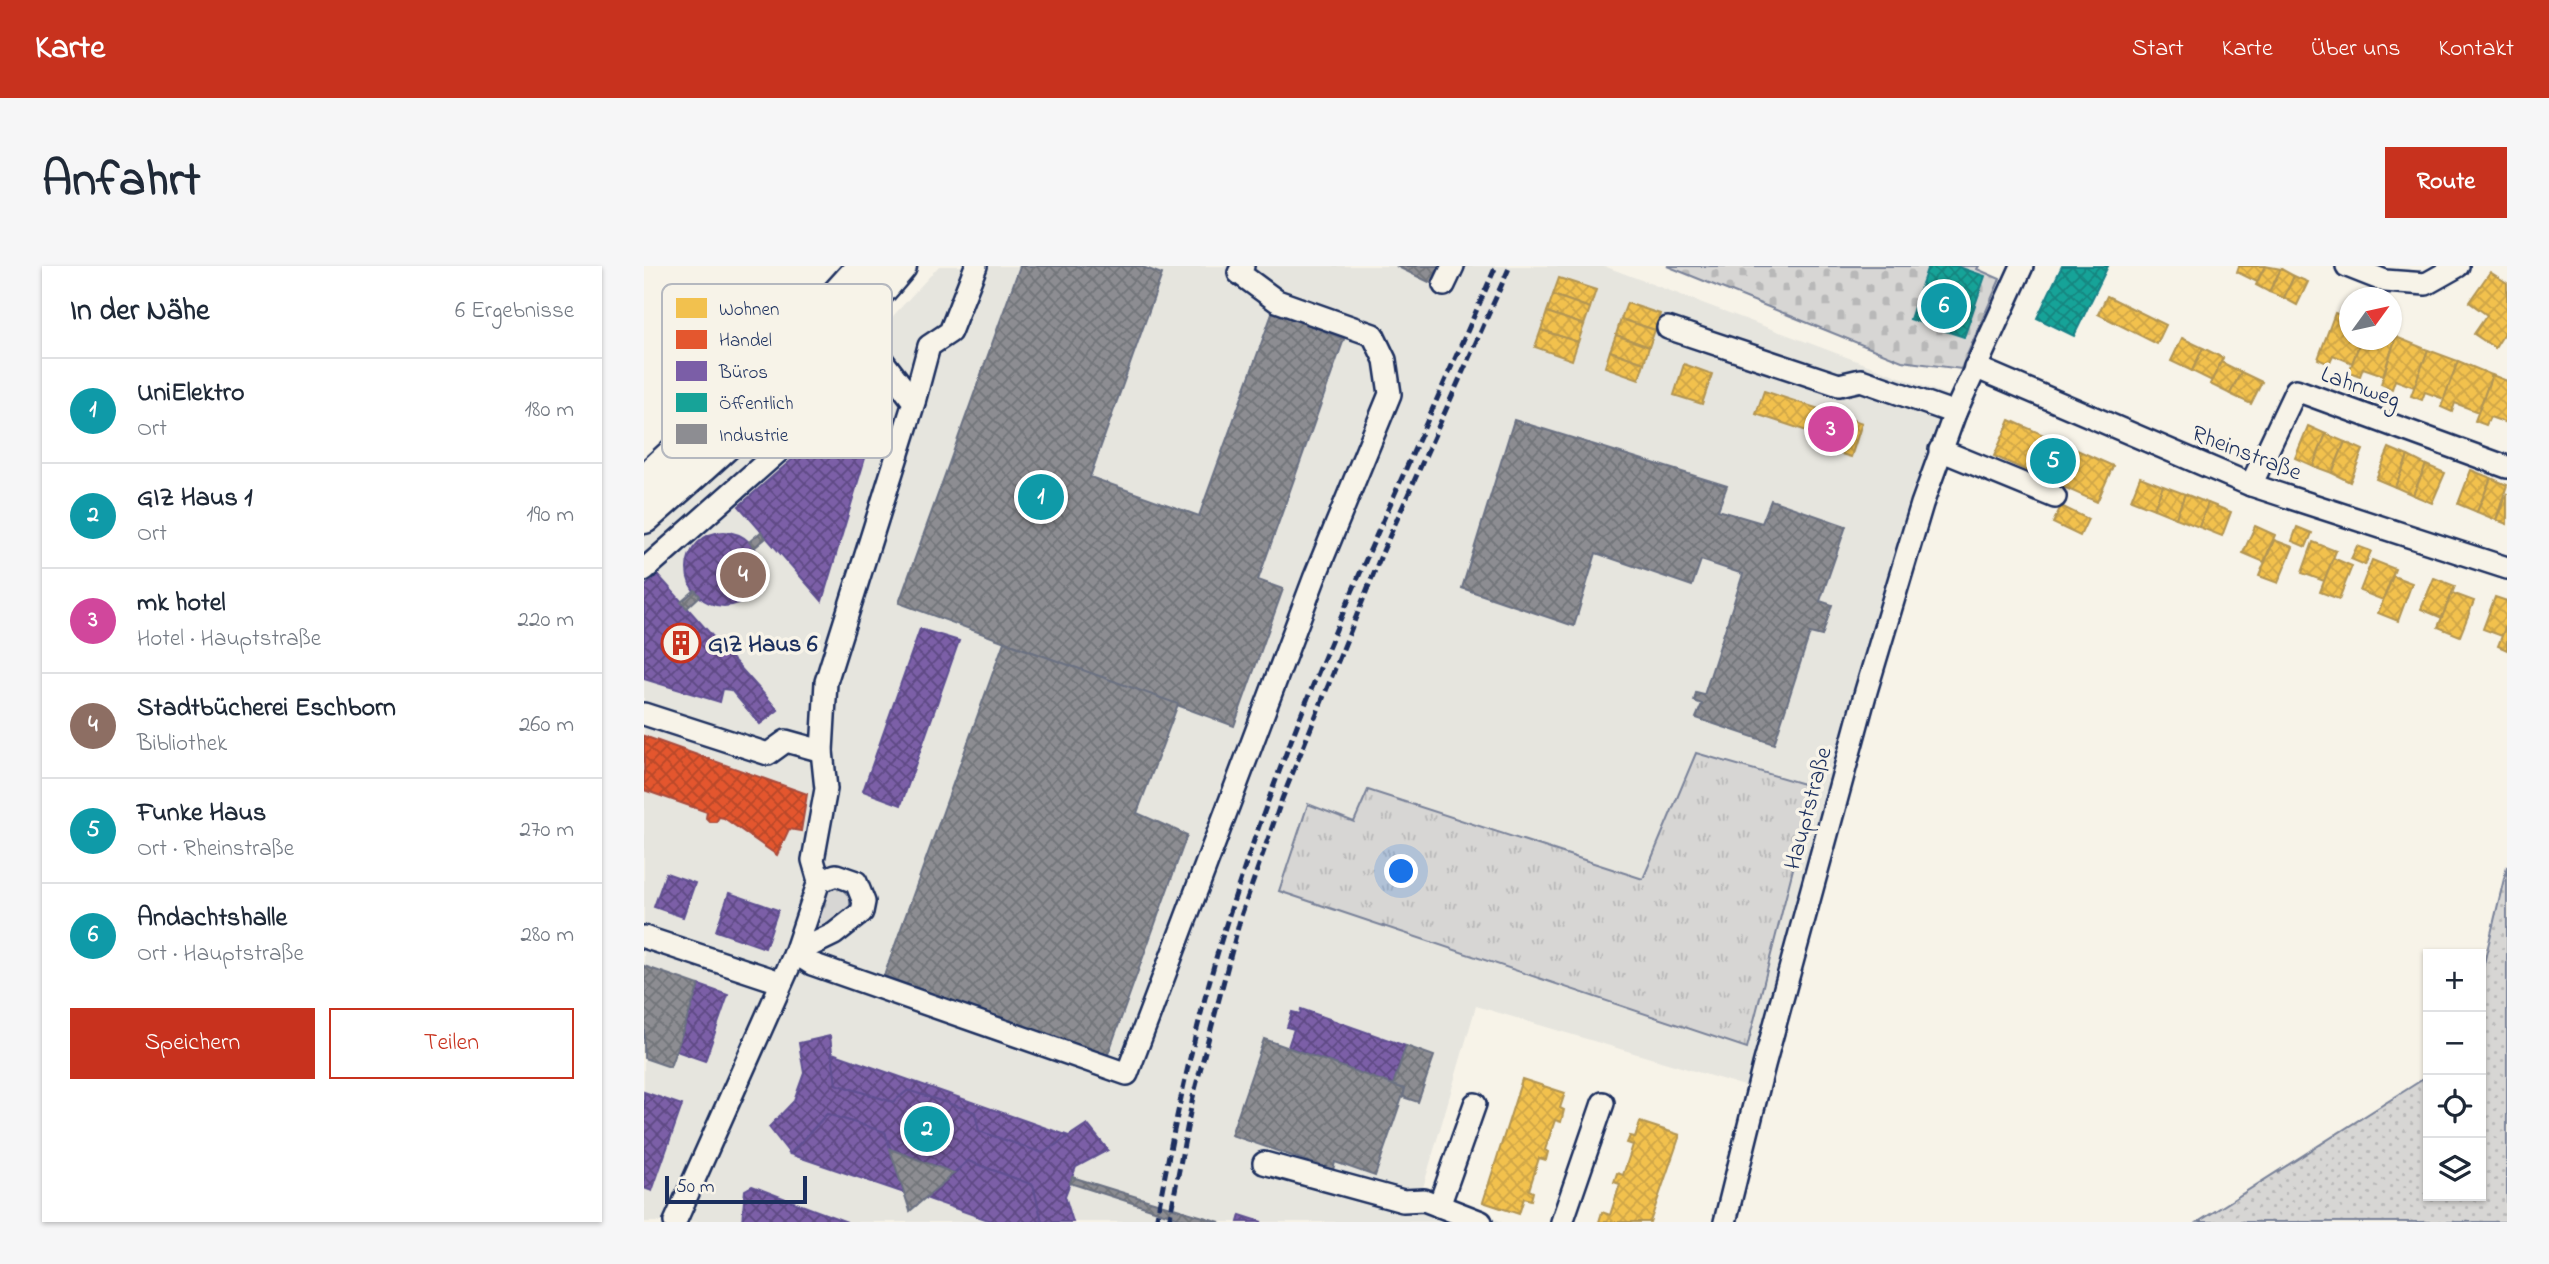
<!DOCTYPE html>
<html lang="de">
<head>
<meta charset="utf-8">
<style>
	:root { --surface:#fff; --page:#f6f6f7; --text:#1f2937; --muted:#747a83; --line:#e0e1e3; --accent:#c8321e }
	body { margin:0; font-family:"Indie Flower",sans-serif; background:var(--page); color:var(--text) }
	.controls { position:absolute; right:21px; bottom:21px; display:grid; overflow:hidden; border-radius:0px; box-shadow:0 2px 5px #0004 }
	.controls button { width:63px; height:63px; display:grid; place-items:center; padding:0; border:0; border-bottom:2px solid var(--line); background:var(--surface); color:var(--text); font:35px sans-serif }
	.compass { position:absolute; left:1695px; top:21px; width:63px; height:63px; border-radius:50%; background:var(--surface); box-shadow:0 2px 5px #0004; rotate:57deg }
	.scale { position:absolute; left:21px; bottom:18px; width:142px; box-sizing:border-box; padding-left:7px; border:4px solid #1b2f5e; border-top:0; font-size:19px; line-height:24px; white-space:nowrap; color:#1b2f5e; -webkit-text-stroke:5px #f7f3e8; paint-order:stroke }
	.you { position:absolute; left:758px; top:606px; width:24px; height:24px; margin:-18px; border:5px solid #fff; border-radius:50%; background:#1a73e8; box-shadow:0 0 0 10px #1a73e833 }
	.badge { display:grid; place-items:center; width:46px; height:46px; border-radius:50%; background:var(--accent); color:#fff; font-size:23px; font-weight:700 }
	.pin { position:absolute; translate:-50% -50%; border:4px solid #fff; box-shadow:0 2px 7px #0006 }
	.list { margin:0; padding:0; list-style:none }
	h2 { display:flex; justify-content:space-between; align-items:center; height:91px; margin:0; padding:0 28px; font-size:30px }
	h2 small { font-size:23px; font-weight:400; color:var(--muted) }
	.list li { display:grid; grid-template-columns:46px 1fr auto; gap:21px; align-items:center; box-sizing:border-box; height:105px; padding:0 28px; border-top:2px solid var(--line) }
	.list b { display:block; font-size:26px; white-space:nowrap }
	.list p { margin:0; font-size:23px; white-space:nowrap; color:var(--muted) }
	.list em { font-size:23px; font-style:normal; color:var(--muted) }
	.actions { display:flex; gap:14px; padding:21px 28px }
	.actions a { flex:1; padding:16px 0; border:2px solid var(--accent); border-radius:0px; text-align:center; font-size:24px; color:var(--accent) }
	.actions .main { background:var(--accent); color:#fff }
	.icon { flex:none; width:38px; height:38px; fill:none; stroke:currentColor; stroke-width:2; stroke-linecap:round; stroke-linejoin:round }
	.map { position:relative; flex:none; width:1863px; height:956px; overflow:hidden; border-radius:0px }
	header { display:flex; align-items:center; gap:42px; box-sizing:border-box; height:98px; padding:0 35px; background:var(--accent); color:#fff }
	header strong { font-size:33px }
	nav { display:flex; gap:38px; margin-inline-start:auto; font-size:24px }
	.intro { display:flex; align-items:center; justify-content:space-between; box-sizing:border-box; height:168px; padding:0 42px }
	h1 { margin:0; font-size:49px }
	.button { padding:18px 32px; border-radius:0px; background:var(--accent); color:#fff; font-size:24px; font-weight:700 }
	main { display:flex; gap:42px; padding:0 42px }
	aside { flex:1; background:var(--surface); border-radius:0px; box-shadow:0 2px 5px #0004 }
	.map>svg:first-child { display:block }
	.built { fill:#e6e5de }
	.grass { fill:url(#grass-tufts); stroke:#798299; stroke-width:2 }
	.cemetery { fill:url(#cemetery-stones); stroke:#798299; stroke-width:2 }
	.park { fill:url(#park-dots); stroke:#798299; stroke-width:2 }
	.homes { fill:url(#homes-cross-hatch); stroke:#b29553; stroke-width:2 }
	.shops { fill:url(#shops-cross-hatch); stroke:#a84b3c; stroke-width:2 }
	.offices { fill:url(#offices-cross-hatch); stroke:#5e5091; stroke-width:2 }
	.public { fill:url(#public-cross-hatch); stroke:#188087; stroke-width:2 }
	.industry { fill:url(#industry-cross-hatch); stroke:#6b7182; stroke-width:2 }
	.lines { fill:none; stroke-linecap:round; stroke-linejoin:round }
	.minor-casing { stroke:#1b2f5e; stroke-width:26 }
	.highway-casing { stroke:#1b2f5e; stroke-width:37 }
	.minor { stroke:#f7f3e8; stroke-width:21 }
	.highway { stroke:#f7f3e8; stroke-width:32 }
	.rail { stroke:#1b2f5e; stroke-width:5; stroke-dasharray:10 5; stroke-linecap:butt }
	.labels { text-anchor:middle; stroke-width:7; stroke-linejoin:round; paint-order:stroke }
	.street-label { font-size:24px; fill:#1b2f5e; stroke:#f7f3e8 }
	.poi-label { font-size:24px; font-weight:bold; fill:#1b2f5e; stroke:#f7f3e8; text-anchor:start }
	.key { fill:#f7f3e8; stroke:#b5b8bf; stroke-width:2 }
	.key-label { font-size:19px; fill:#1b2f5e }
</style>
</head>
<body>
<header>
<strong>Karte</strong>
<nav><a>Start</a><a>Karte</a><a>Über uns</a><a>Kontakt</a></nav>
</header>
<div class="intro"><h1>Anfahrt</h1><a class="button">Route</a></div>
<main>
<aside>
<h2>In der Nähe<small>6 Ergebnisse</small></h2>
<ul class="list">
<li><span class="badge" style="background:#0f9aa8">1</span><div><b>UniElektro</b><p>Ort</p></div><em>180 m</em></li>
<li><span class="badge" style="background:#0f9aa8">2</span><div><b>GIZ Haus 1</b><p>Ort</p></div><em>190 m</em></li>
<li><span class="badge" style="background:#d1479c">3</span><div><b>mk hotel</b><p>Hotel · Hauptstraße</p></div><em>220 m</em></li>
<li><span class="badge" style="background:#8d6e63">4</span><div><b>Stadtbücherei Eschborn</b><p>Bibliothek</p></div><em>260 m</em></li>
<li><span class="badge" style="background:#0f9aa8">5</span><div><b>Funke Haus</b><p>Ort · Rheinstraße</p></div><em>270 m</em></li>
<li><span class="badge" style="background:#0f9aa8">6</span><div><b>Andachtshalle</b><p>Ort · Hauptstraße</p></div><em>280 m</em></li>
</ul>
<div class="actions"><a class="main">Speichern</a><a>Teilen</a></div>
</aside>
<div class="map">
<svg width="1863" height="956" viewBox="0 0 1863 956">
	<defs>
		<pattern id="grass-tufts" width="24" height="20" patternUnits="userSpaceOnUse" patternTransform="scale(1.75)"><rect width="24" height="20" fill="#d7d6d4"/><path d="M3 7l-1-3M5 7V3M7 7l1-3M15 17l-1-3M17 17v-4M19 17l1-3" fill="none" stroke="#b8b8b8"/></pattern>
		<pattern id="cemetery-stones" width="16" height="16" patternUnits="userSpaceOnUse" patternTransform="scale(1.75)"><rect width="16" height="16" fill="#d7d6d4"/><path d="M2 7V4a2 2 0 0 1 4 0v3zM10 15v-3a2 2 0 0 1 4 0v3z" fill="#b8b8b8"/></pattern>
		<pattern id="park-dots" width="8" height="8" patternUnits="userSpaceOnUse" patternTransform="scale(1.75)"><rect width="8" height="8" fill="#d7d6d4"/><path d="M2 2h.1M6 6h.1" fill="none" stroke="#b8b8b8" stroke-width="1.8" stroke-linecap="round"/></pattern>
		<pattern id="homes-cross-hatch" width="8" height="8" patternUnits="userSpaceOnUse" patternTransform="scale(1.75)"><rect width="8" height="8" fill="#f2c14e"/><path d="M0 0l8 8M0 8l8-8" fill="none" stroke="#cfa646"/></pattern>
		<pattern id="shops-cross-hatch" width="8" height="8" patternUnits="userSpaceOnUse" patternTransform="scale(1.75)"><rect width="8" height="8" fill="#e4572e"/><path d="M0 0l8 8M0 8l8-8" fill="none" stroke="#b8482a"/></pattern>
		<pattern id="offices-cross-hatch" width="8" height="8" patternUnits="userSpaceOnUse" patternTransform="scale(1.75)"><rect width="8" height="8" fill="#7b5ea7"/><path d="M0 0l8 8M0 8l8-8" fill="none" stroke="#5e4a84"/></pattern>
		<pattern id="public-cross-hatch" width="8" height="8" patternUnits="userSpaceOnUse" patternTransform="scale(1.75)"><rect width="8" height="8" fill="#17a398"/><path d="M0 0l8 8M0 8l8-8" fill="none" stroke="#14857f"/></pattern>
		<pattern id="industry-cross-hatch" width="8" height="8" patternUnits="userSpaceOnUse" patternTransform="scale(1.75)"><rect width="8" height="8" fill="#8d8d92"/><path d="M0 0l8 8M0 8l8-8" fill="none" stroke="#72747a"/></pattern>
	</defs>
	<rect width="100%" height="100%" fill="#f7f3e8"/>
	<filter id="ink" filterUnits="userSpaceOnUse"><feTurbulence type="fractalNoise" baseFrequency=".0143" numOctaves="2"/><feDisplacementMap in="SourceGraphic" scale="14" xChannelSelector="R" yChannelSelector="G"/><feConvolveMatrix kernelMatrix="1 2 1 2 8 2 1 2 1" color-interpolation-filters="sRGB"/></filter>
	<g filter="url(#ink)">
		<polygon class="built" points="295,0 960,0 1314,133 1278,225 1269,221 1190,498 1104,821 832,740 778,925 858,956 0,956 0,260 205,98"/>
		<g class="grass">
			<polygon points="1052,487 1170,521 1103,782 635,625 664,538 710,556 724,524 999,613"/>
			<polygon points="191,621 197,622 206,631 206,644 165,673 179,626"/>
		</g>
		<polygon class="cemetery" points="1023,0 1335,0 1333,3 1356,13 1317,103 1258,95"/>
		<polygon class="park" points="1863,600 1863,956 1554,956 1784,810 1784,930 1837,930 1837,710"/>
		<g class="homes">
			<polygon points="1595,0 1621,0 1613,16 1593,6"/>
			<polygon points="1621,0 1637,3 1625,26 1612,19"/>
			<polygon points="1637,3 1650,10 1640,32 1625,26"/>
			<polygon points="1846,6 1863,17 1863,63 1851,82 1830,68 1843,49 1825,36"/>
			<polygon points="1650,10 1664,16 1653,39 1640,32"/>
			<polygon points="915,12 952,24 946,42 909,29"/>
			<polygon points="909,29 946,42 940,59 903,46"/>
			<polygon points="1463,30 1522,59 1513,78 1454,48"/>
			<polygon points="983,37 1016,48 1011,64 977,53"/>
			<polygon points="903,46 940,59 934,76 897,64"/>
			<polygon points="1691,47 1706,53 1706,74 1717,74 1708,97 1689,89 1685,98 1674,93"/>
			<polygon points="977,53 1011,64 1005,81 972,69"/>
			<polygon points="897,64 934,76 928,94 891,81"/>
			<polygon points="972,69 1005,81 1000,97 966,85"/>
			<polygon points="1748,69 1752,71 1739,109 1719,102 1716,110 1705,106 1717,74 1748,74"/>
			<polygon points="1752,71 1784,84 1770,121 1751,114 1748,123 1737,118"/>
			<polygon points="1538,72 1559,82 1548,105 1527,95"/>
			<polygon points="1559,82 1579,92 1568,115 1548,105"/>
			<polygon points="1784,84 1814,95 1800,133 1781,126 1778,134 1767,130"/>
			<polygon points="966,85 1000,97 995,113 961,101"/>
			<polygon points="1814,95 1848,109 1834,146 1811,137 1808,146 1797,141"/>
			<polygon points="1577,96 1597,106 1586,128 1566,118"/>
			<polygon points="1040,98 1068,108 1058,138 1030,129"/>
			<polygon points="1597,106 1618,116 1607,138 1586,128"/>
			<polygon points="1848,109 1863,115 1863,157 1846,151 1842,159 1831,155"/>
			<polygon points="1120,125 1218,157 1207,191 1171,180 1175,169 1112,148"/>
			<polygon points="1366,154 1469,200 1453,236 1350,190"/>
			<polygon points="1664,160 1682,168 1669,200 1651,192"/>
			<polygon points="1682,168 1701,176 1688,207 1669,200"/>
			<polygon points="1701,176 1719,184 1706,216 1688,207"/>
			<polygon points="1745,182 1764,190 1751,221 1732,213"/>
			<polygon points="1764,190 1782,199 1769,229 1751,221"/>
			<polygon points="1782,199 1801,207 1788,237 1769,229"/>
			<polygon points="1827,204 1847,212 1833,246 1814,238"/>
			<polygon points="1496,211 1519,220 1510,243 1487,234"/>
			<polygon points="1847,212 1863,219 1852,254 1833,246"/>
			<polygon points="1519,220 1541,228 1532,252 1510,243"/>
			<polygon points="1863,227 1863,258 1852,254"/>
			<polygon points="1541,228 1564,237 1555,261 1532,252"/>
			<polygon points="1564,237 1587,246 1578,270 1555,261"/>
			<polygon points="1417,240 1444,253 1436,270 1409,257"/>
			<polygon points="1611,260 1631,269 1620,296 1599,287"/>
			<polygon points="1653,261 1668,267 1662,281 1648,275"/>
			<polygon points="1630,274 1649,281 1634,317 1615,310"/>
			<polygon points="1669,276 1692,285 1680,315 1658,307"/>
			<polygon points="1713,280 1727,285 1721,299 1707,293"/>
			<polygon points="1689,292 1708,300 1695,333 1676,326"/>
			<polygon points="1728,294 1751,303 1739,334 1716,325"/>
			<polygon points="1749,310 1768,317 1754,355 1734,347"/>
			<polygon points="1790,312 1811,320 1798,352 1777,343"/>
			<polygon points="1808,327 1830,335 1816,370 1794,361"/>
			<polygon points="1851,331 1863,335 1863,357 1858,370 1839,363"/>
			<polygon points="1863,357 1863,384 1854,380"/>
			<polygon points="878,813 921,827 916,842 920,844 917,856 911,854 901,884 904,886 902,894 895,892 885,924 889,926 887,934 880,932 875,948 839,936"/>
			<polygon points="996,856 1036,869 1006,956 955,956 958,946 966,949 976,918 970,916 973,907 979,909 989,879 983,877 986,870 991,871"/>
		</g>
		<polygon class="shops" points="0,470 163,528 157,565 145,563 133,589 80,552 75,551 72,556 66,556 62,552 63,546 0,524"/>
		<g class="offices">
			<polygon points="230,122 248,141 215,168 228,169 178,335 95,240"/>
			<circle cx="80" cy="303" r="37"/>
			<polygon points="14,309 134,444 116,458 87,424 79,423 76,436 0,413 0,321"/>
			<polygon points="276,363 315,375 257,539 219,525"/>
			<polygon points="22,607 51,617 39,651 10,641"/>
			<polygon points="85,627 134,644 121,682 72,665"/>
			<polygon points="55,719 84,729 61,795 32,785"/>
			<polygon points="657,743 762,780 749,819 644,781 650,763 643,761 648,746 656,748"/>
			<polygon points="186,770 192,818 249,836 264,824 331,846 335,865 399,887 443,858 464,884 432,901 421,930 429,956 398,956 389,919 324,895 310,907 246,883 241,866 183,848 146,888 125,861 150,835 160,807 155,777"/>
			<polygon points="188,787 425,870 399,887 335,865 331,846 264,824 249,836 192,818"/>
			<polygon points="0,826 38,839 8,925 0,922"/>
			<polygon points="183,848 241,866 260,927 146,888"/>
			<polygon points="324,895 389,919 398,956 350,956 281,932"/>
			<polygon points="108,920 168,943 203,956 98,956 101,924"/>
			<polygon points="596,949 618,956 594,956"/>
		</g>
		<g class="public">
			<polygon points="1284,0 1312,0 1341,10 1320,71 1266,53"/>
			<polygon points="1418,0 1464,0 1430,70 1393,52"/>
		</g>
		<g class="industry">
			<polygon points="376,0 496,0 518,8 446,211 555,250 629,45 700,73 614,314 639,323 590,460 255,337"/>
			<polygon points="752,0 802,0 793,20"/>
			<polygon points="870,154 1083,220 1074,244 1118,257 1127,234 1202,260 1176,335 1188,339 1178,370 1166,367 1130,478 1052,452 1058,438 1050,435 1052,427 1060,429 1099,308 1057,294 1048,320 952,287 930,360 818,322"/>
			<polygon points="117,266 122,272 110,282 105,276"/>
			<polygon points="51,324 56,330 43,342 37,336"/>
			<polygon points="360,376 534,438 493,547 543,569 463,791 240,710"/>
			<polygon points="0,700 55,719 26,801 0,792"/>
			<polygon points="620,773 761,823 731,910 691,896 689,904 587,869"/>
			<polygon points="762,780 790,790 774,836 759,831 761,823 749,819"/>
			<polygon points="246,883 310,907 266,945"/>
			<polygon points="428,911 483,928 576,956 548,956 426,917"/>
		</g>
		<g class="lines">
			<defs>
				<g id="minor">
					<polyline points="1703,0 1741,15 1782,18 1814,0"/>
					<polyline points="800,19 809,0"/>
					<polyline points="1024,62 1195,119 1217,114 1311,147"/>
					<polyline points="1331,101 1607,219 1863,302"/>
					<polyline points="270,136 285,80 306,66 332,0"/>
					<polyline points="1296,184 1411,231"/>
					<polyline points="1607,219 1652,124 1863,201"/>
					<polyline points="0,304 238,94 270,136 182,416 178,485 182,523 169,594 175,615"/>
					<polyline points="0,448 124,488 142,475 178,485"/>
					<polyline points="0,671 136,716"/>
					<polyline points="151,687 168,698 483,808 670,313 746,128 741,94 729,69 633,35 595,7 599,0"/>
					<polyline points="620,897 759,935 780,934 837,956"/>
					<polyline points="795,940 831,838"/>
					<polyline points="31,956 151,687 175,615 192,609 212,616 220,636 218,646 190,668 151,687"/>
					<polyline points="918,956 959,837"/>
					<polyline points="1081,956 1120,799 1222,425 1278,238 1311,147 1378,0"/>
				</g>
				<g id="highway">
					<polyline points="0,216 148,80 220,0"/>
					<path d="M0 251C89 173 180 91 256 0"/>
				</g>
			</defs>
			<use href="#minor" class="minor-casing"/>
			<use href="#highway" class="highway-casing"/>
			<use href="#minor" class="minor"/>
			<use href="#highway" class="highway"/>
			<g class="rail">
				<path d="M512 956C531 854 553 751 584 652 655 428 758 215 852 0"/>
				<polyline points="525,956 549,831 597,650 638,533 738,287 866,0"/>
			</g>
		</g>
	</g>
	<defs>
		<symbol id="building-ring" viewBox="-11 -11 22 22"><circle r="9.5" fill="#f7f3e8" stroke="#c8321e" stroke-width="1.5"/><path d="M-4-6H4V6H1V3H-1V6H-4ZM-2.5-4.3h1.7v1.8h-1.7ZM.8-4.3h1.7v1.8H.8ZM-2.5-1h1.7V.8h-1.7ZM.8-1h1.7V.8H.8Z" fill="#c8321e"/></symbol>
	</defs>
	<g fill-rule="evenodd">
		<use href="#building-ring" x="15" y="355" width="44" height="44"/>
	</g>
	<g class="labels">
		<g class="street-label">
			<text transform="translate(1717 120) rotate(20)" y="8">Lahnweg</text>
			<text transform="translate(1603 186) rotate(21)" y="8">Rheinstraße</text>
			<text transform="translate(1163 542) rotate(-75)" y="8">Hauptstraße</text>
		</g>
		<g class="poi-label">
			<text x="64" y="385">GIZ Haus 6</text>
		</g>
	</g>
	<rect x="18" y="18" width="230" height="174" rx="10" class="key"/>
	<rect x="32" y="32" width="31" height="20" fill="#f2c14e"/>
	<rect x="32" y="64" width="31" height="19" fill="#e4572e"/>
	<rect x="32" y="95" width="31" height="20" fill="#7b5ea7"/>
	<rect x="32" y="127" width="31" height="19" fill="#17a398"/>
	<rect x="32" y="158" width="31" height="20" fill="#8d8d92"/>
	<g class="key-label">
		<text x="75" y="49">Wohnen</text>
		<text x="75" y="80">Handel</text>
		<text x="75" y="112">Büros</text>
		<text x="75" y="143">Öffentlich</text>
		<text x="75" y="175">Industrie</text>
	</g>
</svg>
<div class="controls">
<button>+</button>
<button>−</button>
<button><svg class="icon" aria-label="locate" viewBox="0 0 24 24"><circle cx="12" cy="12" r="6"/><path d="M12 2v4M12 18v4M2 12h4M18 12h4"/></svg></button>
<button><svg class="icon" aria-label="layers" viewBox="0 0 24 24"><path d="M12 4l9 5-9 5-9-5zM3 14l9 5 9-5"/></svg></button>
</div>
<svg class="compass" viewBox="-18 -18 36 36"><path d="M0-13l5 13h-10z" fill="#e53935"/><path d="M0 13l5-13h-10z" fill="#747a83"/></svg>
<div class="scale">50 m</div>
<div class="you"></div>
<div class="pin badge" style="left:397px;top:231px;background:#0f9aa8">1</div>
<div class="pin badge" style="left:283px;top:863px;background:#0f9aa8">2</div>
<div class="pin badge" style="left:1187px;top:163px;background:#d1479c">3</div>
<div class="pin badge" style="left:99px;top:309px;background:#8d6e63">4</div>
<div class="pin badge" style="left:1409px;top:195px;background:#0f9aa8">5</div>
<div class="pin badge" style="left:1300px;top:40px;background:#0f9aa8">6</div>
</div>
</main>
</body>
</html>
